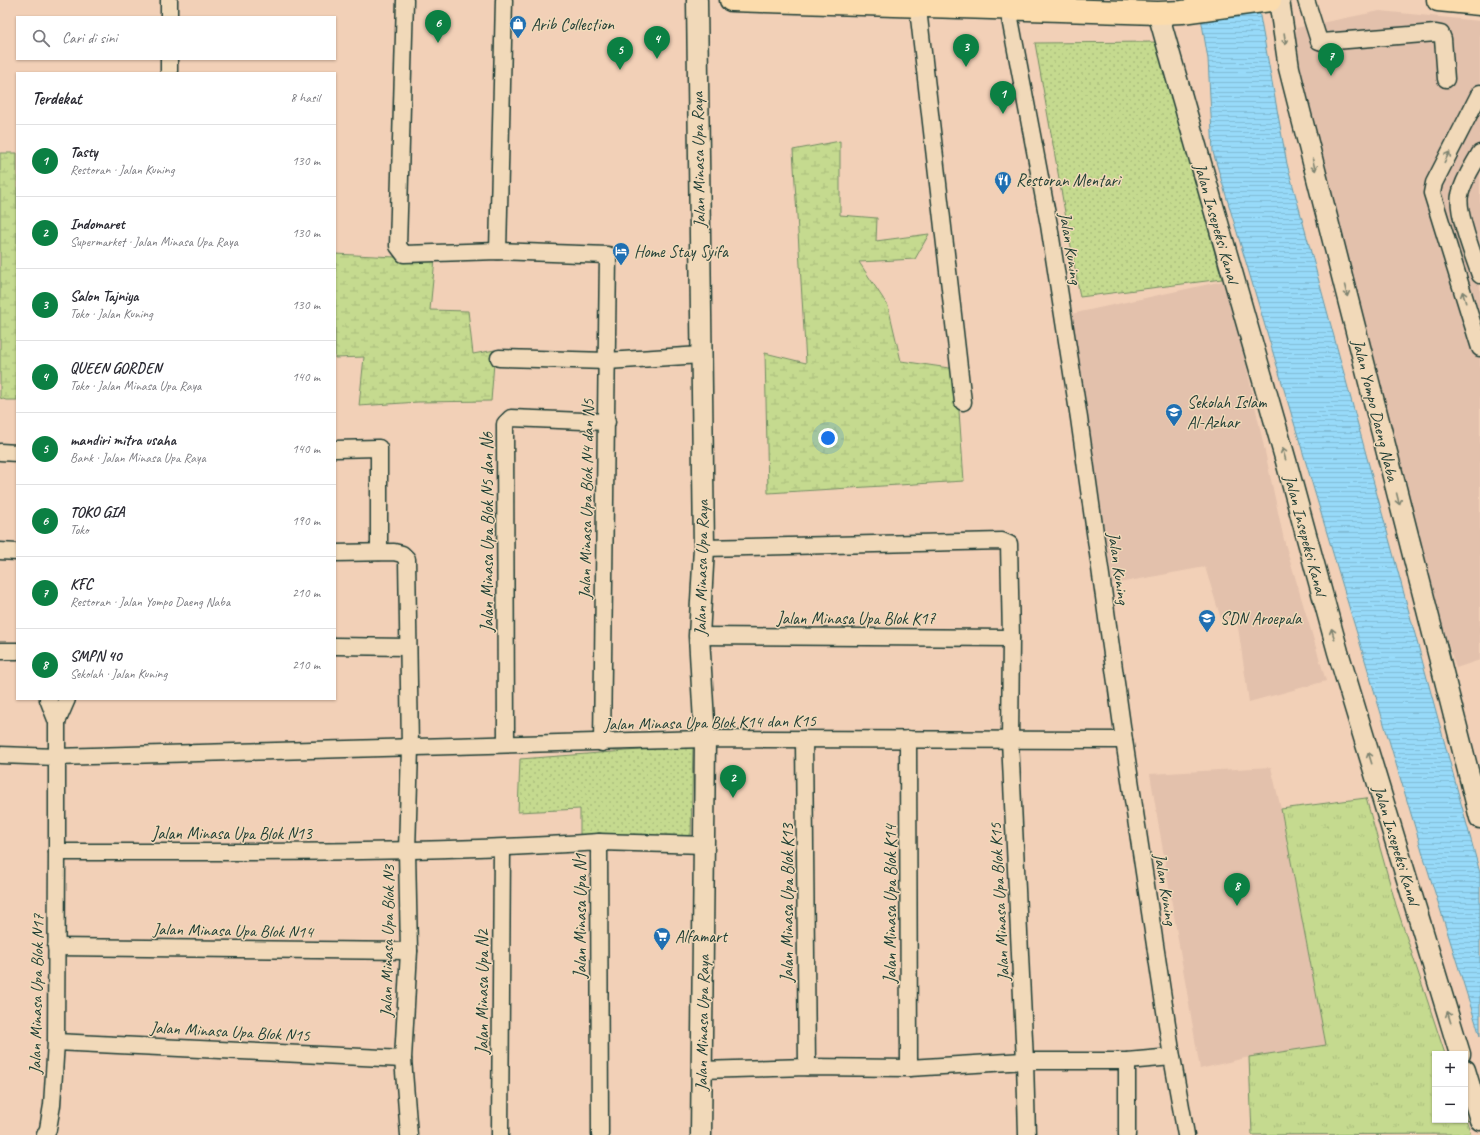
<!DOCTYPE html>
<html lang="id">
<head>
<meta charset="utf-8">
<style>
	:root { --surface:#fff; --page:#f7f7f7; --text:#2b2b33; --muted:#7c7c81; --line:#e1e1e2; --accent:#0b8043 }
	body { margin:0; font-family:Caveat,sans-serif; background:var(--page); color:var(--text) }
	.controls { position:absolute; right:12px; bottom:12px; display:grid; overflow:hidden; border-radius:0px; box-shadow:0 1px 3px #0004 }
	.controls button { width:36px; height:36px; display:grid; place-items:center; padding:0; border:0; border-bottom:1px solid var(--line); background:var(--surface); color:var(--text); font:20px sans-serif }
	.you { position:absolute; left:828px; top:438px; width:14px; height:14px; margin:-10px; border:3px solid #fff; border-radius:50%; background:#1a73e8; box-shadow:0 0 0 6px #1a73e833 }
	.badge { display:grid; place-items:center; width:26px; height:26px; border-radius:50%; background:var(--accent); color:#fff; font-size:13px; font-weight:700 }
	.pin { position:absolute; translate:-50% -33px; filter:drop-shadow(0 1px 2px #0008) }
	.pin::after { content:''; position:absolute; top:21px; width:14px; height:12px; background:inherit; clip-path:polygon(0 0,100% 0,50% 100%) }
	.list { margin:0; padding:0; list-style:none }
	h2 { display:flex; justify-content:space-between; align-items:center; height:52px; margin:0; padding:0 16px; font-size:17px }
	h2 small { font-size:13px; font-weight:400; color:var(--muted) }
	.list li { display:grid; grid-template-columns:26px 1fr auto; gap:12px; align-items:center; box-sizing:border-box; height:72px; padding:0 16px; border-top:1px solid var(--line) }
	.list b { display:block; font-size:15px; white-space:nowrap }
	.list p { margin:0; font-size:13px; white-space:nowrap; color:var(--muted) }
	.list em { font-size:13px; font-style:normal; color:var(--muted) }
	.icon { flex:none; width:22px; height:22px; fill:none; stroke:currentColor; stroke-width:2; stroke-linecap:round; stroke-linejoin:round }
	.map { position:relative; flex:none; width:1480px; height:1135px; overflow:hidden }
	.search { position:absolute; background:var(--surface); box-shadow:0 1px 3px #0004; left:16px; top:16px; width:320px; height:44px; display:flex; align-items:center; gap:10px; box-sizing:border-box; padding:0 14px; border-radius:0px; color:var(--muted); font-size:15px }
	.panel { position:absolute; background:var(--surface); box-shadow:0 1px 3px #0004; left:16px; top:72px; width:320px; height:628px; border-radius:0px }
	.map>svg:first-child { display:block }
	.built { fill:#e3c1ac }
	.grass { fill:url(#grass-tufts); stroke:#728c62 }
	.wetland { fill:url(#wetland-marsh); stroke:#728c62 }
	.park { fill:url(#park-dots); stroke:#728c62 }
	.water { fill:url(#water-rules); stroke:#679baa }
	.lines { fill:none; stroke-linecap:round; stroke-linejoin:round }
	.minor-casing { stroke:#1f3d34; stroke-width:19 }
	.tertiary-casing { stroke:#1f3d34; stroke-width:23 }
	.primary-casing { stroke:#1f3d34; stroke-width:25 }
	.minor { stroke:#f1d9b9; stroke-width:16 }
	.tertiary { stroke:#f1d9b9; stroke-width:20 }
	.primary { stroke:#fcdcac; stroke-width:22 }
	.oneway { stroke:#7d8370 }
	.labels { text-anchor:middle; stroke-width:3; stroke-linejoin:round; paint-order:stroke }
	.poi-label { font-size:17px; fill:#1f3d34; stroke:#f1d9b9; text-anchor:start }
	.street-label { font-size:17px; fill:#1f3d34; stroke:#f1d9b9 }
</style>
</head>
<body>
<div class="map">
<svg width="1480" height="1135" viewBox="0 0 1480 1135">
	<defs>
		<pattern id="grass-tufts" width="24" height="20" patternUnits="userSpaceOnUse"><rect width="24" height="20" fill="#c5da8f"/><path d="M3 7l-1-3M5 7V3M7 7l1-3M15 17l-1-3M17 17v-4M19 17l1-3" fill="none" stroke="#a9bc7c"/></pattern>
		<pattern id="wetland-marsh" width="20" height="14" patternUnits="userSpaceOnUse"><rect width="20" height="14" fill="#c5da8f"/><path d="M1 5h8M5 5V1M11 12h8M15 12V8" fill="none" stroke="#a9bc7c"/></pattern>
		<pattern id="park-dots" width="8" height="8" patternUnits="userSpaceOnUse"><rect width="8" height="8" fill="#c5da8f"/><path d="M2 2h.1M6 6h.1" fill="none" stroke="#a9bc7c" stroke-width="1.8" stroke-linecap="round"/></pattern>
		<pattern id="water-rules" width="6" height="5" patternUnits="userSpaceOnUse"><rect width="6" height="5" fill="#97daf9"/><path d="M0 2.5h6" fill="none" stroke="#82bcd6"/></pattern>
	</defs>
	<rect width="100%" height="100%" fill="#f2d0b7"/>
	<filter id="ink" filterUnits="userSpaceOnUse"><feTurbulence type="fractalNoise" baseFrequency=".025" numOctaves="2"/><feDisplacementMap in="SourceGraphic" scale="8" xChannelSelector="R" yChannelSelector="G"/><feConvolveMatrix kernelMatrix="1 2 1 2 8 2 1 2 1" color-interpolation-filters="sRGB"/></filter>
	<g filter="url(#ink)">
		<g class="built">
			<polygon points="1380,11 1480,21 1480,660 1456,668 1437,610 1293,67 1296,28"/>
			<polygon points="1228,280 1284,540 1326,681 1249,702 1237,620 1221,619 1205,567 1113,584 1071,314"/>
			<polygon points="1271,767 1281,809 1326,1045 1249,1057 1200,1069 1150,774"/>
		</g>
		<polygon class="grass" points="1366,798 1396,905 1445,1054 1435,1054 1435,1120 1465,1120 1465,1116 1471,1134 1252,1135 1249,1057 1326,1045 1281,809"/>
		<g class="wetland">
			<polygon points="840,141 840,215 877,218 876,241 929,234 915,259 859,262 888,306 901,361 956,369 964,481 768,493 765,353 806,363 793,150"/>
			<polygon points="0,153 17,153 17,400 6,400 0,398"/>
			<polygon points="335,254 435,259 430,310 468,311 473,354 495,350 491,401 418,402 359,406 364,357 335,358"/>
		</g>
		<g class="park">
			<polygon points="1157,42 1222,279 1080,297 1035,43"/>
			<polygon points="693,746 691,837 580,839 580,809 518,812 520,759"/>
		</g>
		<polygon class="water" points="1198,0 1257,0 1287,164 1480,873 1480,1036 1426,864 1213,152 1208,59"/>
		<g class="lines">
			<defs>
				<g id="minor">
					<polyline points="169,0 169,17"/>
					<polyline points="405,0 398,246 404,254 498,251 608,255 602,743"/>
					<polyline points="917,0 963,402"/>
					<polyline points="1306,0 1319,41 1322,42 1436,33 1441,34 1443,39 1446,79"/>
					<polyline points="1008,8 1049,225 1079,418 1124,740 1172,1057 1186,1135"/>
					<polyline points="169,59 169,73"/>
					<polyline points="1480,93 1434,183 1432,193 1480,348"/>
					<path d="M1480 153C1473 166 1463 180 1460 195 1456 212 1474 257 1480 275"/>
					<polyline points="498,251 504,0"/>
					<polyline points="499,358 607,361 701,355"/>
					<polyline points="335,449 379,448 379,552"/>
					<polyline points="0,452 17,453"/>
					<polyline points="704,548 1002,541 1009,544 1011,638 1010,740 1025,1061 1027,1135"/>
					<polyline points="0,551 17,552"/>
					<polyline points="335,553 394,552 402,554 407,559 410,748 407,851 409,951 403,1059 409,1135"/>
					<polyline points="699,636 1011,638"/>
					<polyline points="335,646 407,647"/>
					<polyline points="0,651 17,651"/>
					<polyline points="57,722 67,699"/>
					<polyline points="804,739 807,1067"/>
					<polyline points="908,739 909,1068"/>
					<polyline points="506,744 505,424 511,418 607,422"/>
					<polyline points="0,755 56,757 705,739 1124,740"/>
					<polyline points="599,842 705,845"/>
					<path d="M57 852C238 852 418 854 599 842L600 1135"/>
					<polyline points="56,947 409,951"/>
					<polyline points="56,1042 403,1059"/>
					<polyline points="1127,1061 1127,1135"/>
					<polyline points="701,1070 807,1067 909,1068 1025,1061 1127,1061 1172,1057"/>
					<polyline points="45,1135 48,1129 52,1105 56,1042 57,852 57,722 48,699"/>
					<polyline points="500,1135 502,848"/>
				</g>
				<g id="tertiary">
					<polyline points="697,0 704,548 699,636 705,739 701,1135"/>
					<polyline points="1279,0 1289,68 1480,818"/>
					<polyline points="1158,13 1286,461 1338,652 1460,1054"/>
					<polyline points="1465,1070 1480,1120"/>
				</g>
				<g id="primary">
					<polyline points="731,0 1158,13 1182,12 1270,0"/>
					<polyline points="1438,0 1480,4"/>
				</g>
			</defs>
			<use href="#minor" class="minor-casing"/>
			<use href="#tertiary" class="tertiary-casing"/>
			<use href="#primary" class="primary-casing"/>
			<use href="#minor" class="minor"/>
			<use href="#tertiary" class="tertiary"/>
			<use href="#primary" class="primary"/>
		</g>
		<defs><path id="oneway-shaft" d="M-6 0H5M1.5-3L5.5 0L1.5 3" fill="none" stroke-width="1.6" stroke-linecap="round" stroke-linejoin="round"/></defs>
		<g class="oneway">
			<use href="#oneway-shaft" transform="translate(1285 39) rotate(82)"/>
			<use href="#oneway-shaft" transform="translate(1447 157) rotate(-63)"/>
			<use href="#oneway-shaft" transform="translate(1314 165) rotate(76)"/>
			<use href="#oneway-shaft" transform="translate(1346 291) rotate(76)"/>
			<use href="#oneway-shaft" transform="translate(1464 297) rotate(-107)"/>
			<use href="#oneway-shaft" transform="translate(1284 454) rotate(-106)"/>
			<use href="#oneway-shaft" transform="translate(1398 499) rotate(76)"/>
			<use href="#oneway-shaft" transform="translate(1333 634) rotate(-106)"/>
			<use href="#oneway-shaft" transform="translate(1370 758) rotate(-107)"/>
			<use href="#oneway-shaft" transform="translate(1449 1017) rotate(-107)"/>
		</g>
	</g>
	<defs>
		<symbol id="shop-pin" viewBox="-11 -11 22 30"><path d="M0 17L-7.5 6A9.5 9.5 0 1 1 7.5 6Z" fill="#1f6fb2" stroke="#f1d9b9"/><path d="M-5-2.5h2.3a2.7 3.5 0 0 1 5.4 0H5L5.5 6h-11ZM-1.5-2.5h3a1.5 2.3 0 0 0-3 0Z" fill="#fff"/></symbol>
		<symbol id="restaurant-pin" viewBox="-11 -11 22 30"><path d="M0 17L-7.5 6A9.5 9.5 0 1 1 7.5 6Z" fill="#1f6fb2" stroke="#f1d9b9"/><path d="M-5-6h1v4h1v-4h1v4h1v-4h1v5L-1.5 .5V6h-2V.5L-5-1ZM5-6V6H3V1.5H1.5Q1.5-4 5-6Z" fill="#fff"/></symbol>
		<symbol id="hotel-pin" viewBox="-11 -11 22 30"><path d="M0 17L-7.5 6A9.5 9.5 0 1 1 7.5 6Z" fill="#1f6fb2" stroke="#f1d9b9"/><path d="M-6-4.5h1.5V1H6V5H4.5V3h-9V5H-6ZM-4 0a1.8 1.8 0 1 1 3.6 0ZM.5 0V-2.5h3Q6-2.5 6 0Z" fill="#fff"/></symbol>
		<symbol id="school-pin" viewBox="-11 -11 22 30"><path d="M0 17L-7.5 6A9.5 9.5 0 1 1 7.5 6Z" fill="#1f6fb2" stroke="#f1d9b9"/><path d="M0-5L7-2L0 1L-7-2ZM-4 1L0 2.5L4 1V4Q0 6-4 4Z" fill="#fff"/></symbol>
		<symbol id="supermarket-pin" viewBox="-11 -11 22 30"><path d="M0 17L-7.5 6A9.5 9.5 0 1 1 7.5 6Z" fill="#1f6fb2" stroke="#f1d9b9"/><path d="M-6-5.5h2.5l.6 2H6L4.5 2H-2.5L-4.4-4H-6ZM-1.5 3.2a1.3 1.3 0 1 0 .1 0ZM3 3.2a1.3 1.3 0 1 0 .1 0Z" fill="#fff"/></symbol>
	</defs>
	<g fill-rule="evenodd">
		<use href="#shop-pin" x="508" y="14" width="20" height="27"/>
		<use href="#restaurant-pin" x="993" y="170" width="20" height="27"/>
		<use href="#hotel-pin" x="611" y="241" width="20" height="27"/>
		<use href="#school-pin" x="1164" y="402" width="20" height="27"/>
		<use href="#school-pin" x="1197" y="608" width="20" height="27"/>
		<use href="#supermarket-pin" x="652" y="926" width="20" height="27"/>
	</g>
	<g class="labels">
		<g class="poi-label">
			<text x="531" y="30">Arib Collection</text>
			<text x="1016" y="186">Restoran Mentari</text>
			<text x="634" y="257">Home Stay Syifa</text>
			<text x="1187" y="408">Sekolah Islam<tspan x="1187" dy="20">Al-Azhar</tspan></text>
			<text x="1220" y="624">SDN Aroepala</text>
			<text x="675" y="942">Alfamart</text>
		</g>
		<g class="street-label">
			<text transform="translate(698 160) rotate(-91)" y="6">Jalan Minasa Upa Raya</text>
			<text transform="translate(1217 223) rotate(74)" y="6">Jalan Insepeksi Kanal</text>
			<text transform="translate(1071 248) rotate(81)" y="6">Jalan Kuning</text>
			<text transform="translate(1376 410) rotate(76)" y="6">Jalan Yompo Daeng Naba</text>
			<text transform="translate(586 499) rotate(-89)" y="6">Jalan Minasa Upa Blok N4 dan N5</text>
			<text transform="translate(487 532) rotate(-90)" y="6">Jalan Minasa Upa Blok N5 dan N6</text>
			<text transform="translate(1306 535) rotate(75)" y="6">Jalan Insepeksi Kanal</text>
			<text transform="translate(701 568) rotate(-89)" y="6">Jalan Minasa Upa Raya</text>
			<text transform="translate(1119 568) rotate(82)" y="6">Jalan Kuning</text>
			<text x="856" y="624">Jalan Minasa Upa Blok K17</text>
			<text transform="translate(710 722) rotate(-1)" y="6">Jalan Minasa Upa Blok K14 dan K15</text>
			<text x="232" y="839">Jalan Minasa Upa Blok N13</text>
			<text transform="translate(1397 845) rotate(73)" y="6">Jalan Insepeksi Kanal</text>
			<text transform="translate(1166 889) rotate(81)" y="6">Jalan Kuning</text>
			<text transform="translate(999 902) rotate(-93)" y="6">Jalan Minasa Upa Blok K15</text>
			<text transform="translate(787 903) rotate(-90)" y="6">Jalan Minasa Upa Blok K13</text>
			<text transform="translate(890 904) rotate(-90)" y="6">Jalan Minasa Upa Blok K14</text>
			<text transform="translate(580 916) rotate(-90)" y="6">Jalan Minasa Upa N1</text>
			<text transform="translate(233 930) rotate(1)" y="6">Jalan Minasa Upa Blok N14</text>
			<text transform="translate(387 941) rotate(-89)" y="6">Jalan Minasa Upa Blok N3</text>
			<text transform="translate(482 992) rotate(-90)" y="6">Jalan Minasa Upa N2</text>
			<text transform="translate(36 994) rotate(-89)" y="6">Jalan Minasa Upa Blok N17</text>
			<text transform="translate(702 1023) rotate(-89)" y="6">Jalan Minasa Upa Raya</text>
			<text transform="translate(230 1031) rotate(3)" y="6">Jalan Minasa Upa Blok N15</text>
		</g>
	</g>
</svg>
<div class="controls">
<button>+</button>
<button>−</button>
</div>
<div class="you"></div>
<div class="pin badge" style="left:1003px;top:114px">1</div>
<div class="pin badge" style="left:733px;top:798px">2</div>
<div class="pin badge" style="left:966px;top:67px">3</div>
<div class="pin badge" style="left:657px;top:59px">4</div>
<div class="pin badge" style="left:620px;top:70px">5</div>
<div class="pin badge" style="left:438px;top:43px">6</div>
<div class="pin badge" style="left:1331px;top:76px">7</div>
<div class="pin badge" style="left:1237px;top:906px">8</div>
<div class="search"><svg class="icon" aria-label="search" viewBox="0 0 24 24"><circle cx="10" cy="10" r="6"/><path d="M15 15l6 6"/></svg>Cari di sini</div>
<section class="panel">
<h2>Terdekat<small>8 hasil</small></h2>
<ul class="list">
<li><span class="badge">1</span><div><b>Tasty</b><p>Restoran · Jalan Kuning</p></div><em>130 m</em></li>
<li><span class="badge">2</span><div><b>Indomaret</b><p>Supermarket · Jalan Minasa Upa Raya</p></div><em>130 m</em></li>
<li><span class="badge">3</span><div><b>Salon Tajniya</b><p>Toko · Jalan Kuning</p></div><em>130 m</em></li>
<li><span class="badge">4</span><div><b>QUEEN GORDEN</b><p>Toko · Jalan Minasa Upa Raya</p></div><em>140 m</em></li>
<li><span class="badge">5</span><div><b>mandiri mitra usaha</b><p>Bank · Jalan Minasa Upa Raya</p></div><em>140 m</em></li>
<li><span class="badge">6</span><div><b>TOKO GIA</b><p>Toko</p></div><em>190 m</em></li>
<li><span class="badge">7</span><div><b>KFC</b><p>Restoran · Jalan Yompo Daeng Naba</p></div><em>210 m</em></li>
<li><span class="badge">8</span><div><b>SMPN 40</b><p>Sekolah · Jalan Kuning</p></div><em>210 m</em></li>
</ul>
</section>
</div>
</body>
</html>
